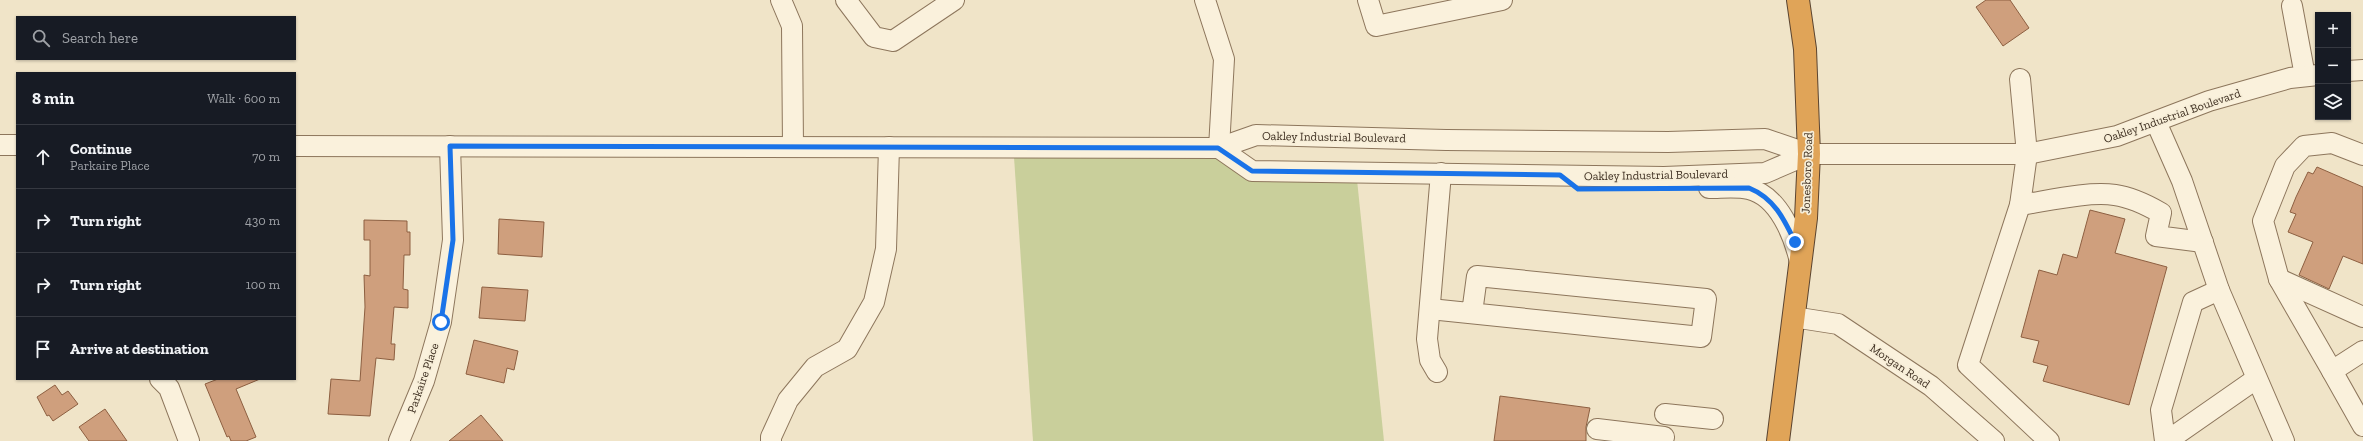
<!DOCTYPE html>
<html lang="en">
<head>
<meta charset="utf-8">
<style>
	:root { --surface:#171b24; --page:#242831; --text:#f1f3f6; --muted:#9ea1a6; --line:#363941 }
	body { margin:0; font-family:"Zilla Slab",serif; background:var(--page); color:var(--text) }
	.controls { position:absolute; right:12px; top:12px; display:grid; overflow:hidden; border-radius:0px; box-shadow:0 1px 3px #0004 }
	.controls button { width:36px; height:36px; display:grid; place-items:center; padding:0; border:0; border-bottom:1px solid var(--line); background:var(--surface); color:var(--text); font:20px sans-serif }
	.stop { position:absolute; width:12px; height:12px; margin:-9px; border:3px solid #1a73e8; border-radius:50%; background:#fff }
	.stop.end { background:#1a73e8; border-color:#fff; box-shadow:0 1px 4px #0008 }
	.list { margin:0; padding:0; list-style:none }
	h2 { display:flex; justify-content:space-between; align-items:center; height:52px; margin:0; padding:0 16px; font-size:17px }
	h2 small { font-size:13px; font-weight:400; color:var(--muted) }
	.list li { display:grid; grid-template-columns:26px 1fr auto; gap:12px; align-items:center; box-sizing:border-box; height:64px; padding:0 16px; border-top:1px solid var(--line) }
	.list b { display:block; font-size:15px; white-space:nowrap }
	.list p { margin:0; font-size:13px; white-space:nowrap; color:var(--muted) }
	.list em { font-size:13px; font-style:normal; color:var(--muted) }
	.icon { flex:none; width:22px; height:22px; fill:none; stroke:currentColor; stroke-width:2; stroke-linecap:round; stroke-linejoin:round }
	.map { position:relative; flex:none; width:2363px; height:441px; overflow:hidden }
	.search { position:absolute; background:var(--surface); box-shadow:0 1px 3px #0004; left:16px; top:16px; width:280px; height:44px; display:flex; align-items:center; gap:10px; box-sizing:border-box; padding:0 14px; border-radius:0px; color:var(--muted); font-size:15px }
	.panel { position:absolute; background:var(--surface); box-shadow:0 1px 3px #0004; left:16px; top:72px; width:280px; height:308px; border-radius:0px }
	.map>svg:first-child { display:block }
	.green { fill:#c9cf9b }
	.building { fill:#cf9f7d; stroke:#8d5f41 }
	.lines { fill:none; stroke-linecap:round; stroke-linejoin:round }
	.minor-casing { stroke:#8d765c; stroke-width:22 }
	.highway-casing { stroke:#5b4430; stroke-width:24 }
	.minor { stroke:#faf1dc; stroke-width:20 }
	.highway { stroke:#e0a458; stroke-width:22 }
	.route { stroke:#1a73e8; stroke-width:5 }
	.labels { text-anchor:middle; stroke-width:3.5; stroke-linejoin:round; paint-order:stroke }
	.street-label { font-size:12px; fill:#3d2e20; stroke:#f7eed8 }
</style>
</head>
<body>
<div class="map">
<svg width="2363" height="441" viewBox="0 0 2363 441">
	<rect width="100%" height="100%" fill="#f0e4c8"/>
	<polygon class="green" points="1013,142 1356,170 1384,441 1033,441"/>
	<g class="building">
		<polygon points="1986,0 2010,0 2029,28 2003,46 1976,7"/>
		<polygon points="2317,167 2363,187 2363,264 2343,256 2329,289 2299,275 2313,242 2288,232 2296,214 2290,212 2296,197 2308,172 2313,174"/>
		<polygon points="2090,210 2125,219 2115,253 2167,267 2129,405 2043,381 2048,366 2033,362 2039,341 2021,337 2039,270 2057,275 2063,254 2077,258"/>
		<polygon points="499,219 544,222 542,257 498,254"/>
		<polygon points="364,220 407,221 407,232 410,232 410,255 404,255 403,289 408,290 408,308 394,307 391,344 395,344 394,360 376,358 370,416 328,414 331,379 360,381 365,307 364,275 370,276 370,240 364,240"/>
		<polygon points="482,287 528,290 525,321 479,318"/>
		<polygon points="474,340 518,351 514,370 507,368 504,383 466,374"/>
		<polygon points="218,379 260,379 236,389 256,437 246,441 231,441 229,436 227,437 205,384"/>
		<polygon points="55,385 62,395 68,391 78,404 53,421 49,415 47,416 37,397"/>
		<polygon points="1500,396 1590,408 1586,427 1586,441 1494,441"/>
		<polygon points="105,409 127,441 89,441 79,427"/>
		<polygon points="481,415 503,441 449,441"/>
	</g>
	<g class="lines">
		<defs>
			<g id="minor">
				<polyline points="781,0 792,26 793,147"/>
				<polyline points="846,0 874,37 893,41 954,0"/>
				<polyline points="1205,0 1224,59 1219,148"/>
				<polyline points="1368,0 1376,26 1502,0"/>
				<polyline points="2292,6 2305,76"/>
				<polyline points="2348,71 2363,70"/>
				<polyline points="2020,79 2027,154 2020,205 1968,365 2049,441"/>
				<polyline points="2156,122 2182,181 2219,290 2284,441"/>
				<polyline points="0,145 17,145"/>
				<polyline points="295,146 1219,148 1256,135 1446,140 1668,142 1765,139 1809,154 2027,154 2117,136 2209,101 2290,78 2318,75"/>
				<polyline points="1219,148 1252,171 1664,177 1765,173 1809,154"/>
				<polyline points="2363,155 2332,143 2304,146 2285,166 2263,221 2279,279 2332,371 2363,351"/>
				<path d="M1709 188C1722 188 1737 186 1749 189 1779 196 1794 236 1800 262"/>
				<path d="M2020 205C2047 201 2088 191 2115 195 2130 197 2147 205 2161 213L2156 236 2203 242"/>
				<polyline points="2279,279 2363,317"/>
				<polyline points="1430,309 1701,337 1706,299 1477,276 1472,313"/>
				<polyline points="1793,317 1838,324 1931,386 1994,441"/>
				<polyline points="2332,371 2363,426"/>
				<polyline points="1437,372 1430,360 1427,339 1441,173"/>
				<polyline points="160,379 169,388 189,441"/>
				<polyline points="1665,414 1713,419"/>
				<polyline points="1597,429 1664,437"/>
				<polyline points="399,441 424,381 441,322 453,240 450,146"/>
				<polyline points="771,441 771,437 788,400 815,367 847,349 874,302 886,249 889,147"/>
				<polyline points="2165,441 2161,410 2193,302 2219,290"/>
				<polyline points="2167,441 2256,379"/>
			</g>
			<polyline id="highway" points="1778,441 1806,218 1809,154 1805,49 1798,0"/>
		</defs>
		<use href="#minor" class="minor-casing"/>
		<use href="#highway" class="highway-casing"/>
		<use href="#minor" class="minor"/>
		<use href="#highway" class="highway"/>
	</g>
	<g class="lines">
		<path class="route" d="M441 322 453 240 450 146 1218 148 1252 171 1560 175 1578 189 1749 188C1774 198 1784 219 1795 242"/>
	</g>
	<g class="labels">
		<g class="street-label">
			<text transform="translate(2172 116) rotate(-19)" y="4">Oakley Industrial Boulevard</text>
			<text transform="translate(1334 137) rotate(1)" y="4">Oakley Industrial Boulevard</text>
			<text transform="translate(1807 173) rotate(-88)" y="4">Jonesboro Road</text>
			<text transform="translate(1656 175) rotate(-1)" y="4">Oakley Industrial Boulevard</text>
			<text transform="translate(1900 366) rotate(34)" y="4">Morgan Road</text>
			<text transform="translate(423 378) rotate(-71)" y="4">Parkaire Place</text>
		</g>
	</g>
</svg>
<div class="controls">
<button>+</button>
<button>−</button>
<button><svg class="icon" aria-label="layers" viewBox="0 0 24 24"><path d="M12 4l9 5-9 5-9-5zM3 14l9 5 9-5"/></svg></button>
</div>
<div class="stop" style="left:441px;top:322px"></div>
<div class="stop end" style="left:1795px;top:242px"></div>
<div class="search"><svg class="icon" aria-label="search" viewBox="0 0 24 24"><circle cx="10" cy="10" r="6"/><path d="M15 15l6 6"/></svg>Search here</div>
<section class="panel">
<h2>8 min<small>Walk · 600 m</small></h2>
<ul class="list">
<li><svg class="icon" aria-label="ahead" viewBox="0 0 24 24"><path d="M12 20V5M6 11l6-6 6 6"/></svg><div><b>Continue</b><p>Parkaire Place</p></div><em>70 m</em></li>
<li><svg class="icon" aria-label="right" viewBox="0 0 24 24"><path d="M7 20v-9h11M14 6l5 5-5 5"/></svg><div><b>Turn right</b></div><em>430 m</em></li>
<li><svg class="icon" aria-label="right" viewBox="0 0 24 24"><path d="M7 20v-9h11M14 6l5 5-5 5"/></svg><div><b>Turn right</b></div><em>100 m</em></li>
<li><svg class="icon" aria-label="arrive" viewBox="0 0 24 24"><path d="M6 21V4h12l-3 4 3 4H6"/></svg><div><b>Arrive at destination</b></div></li>
</ul>
</section>
</div>
</body>
</html>
